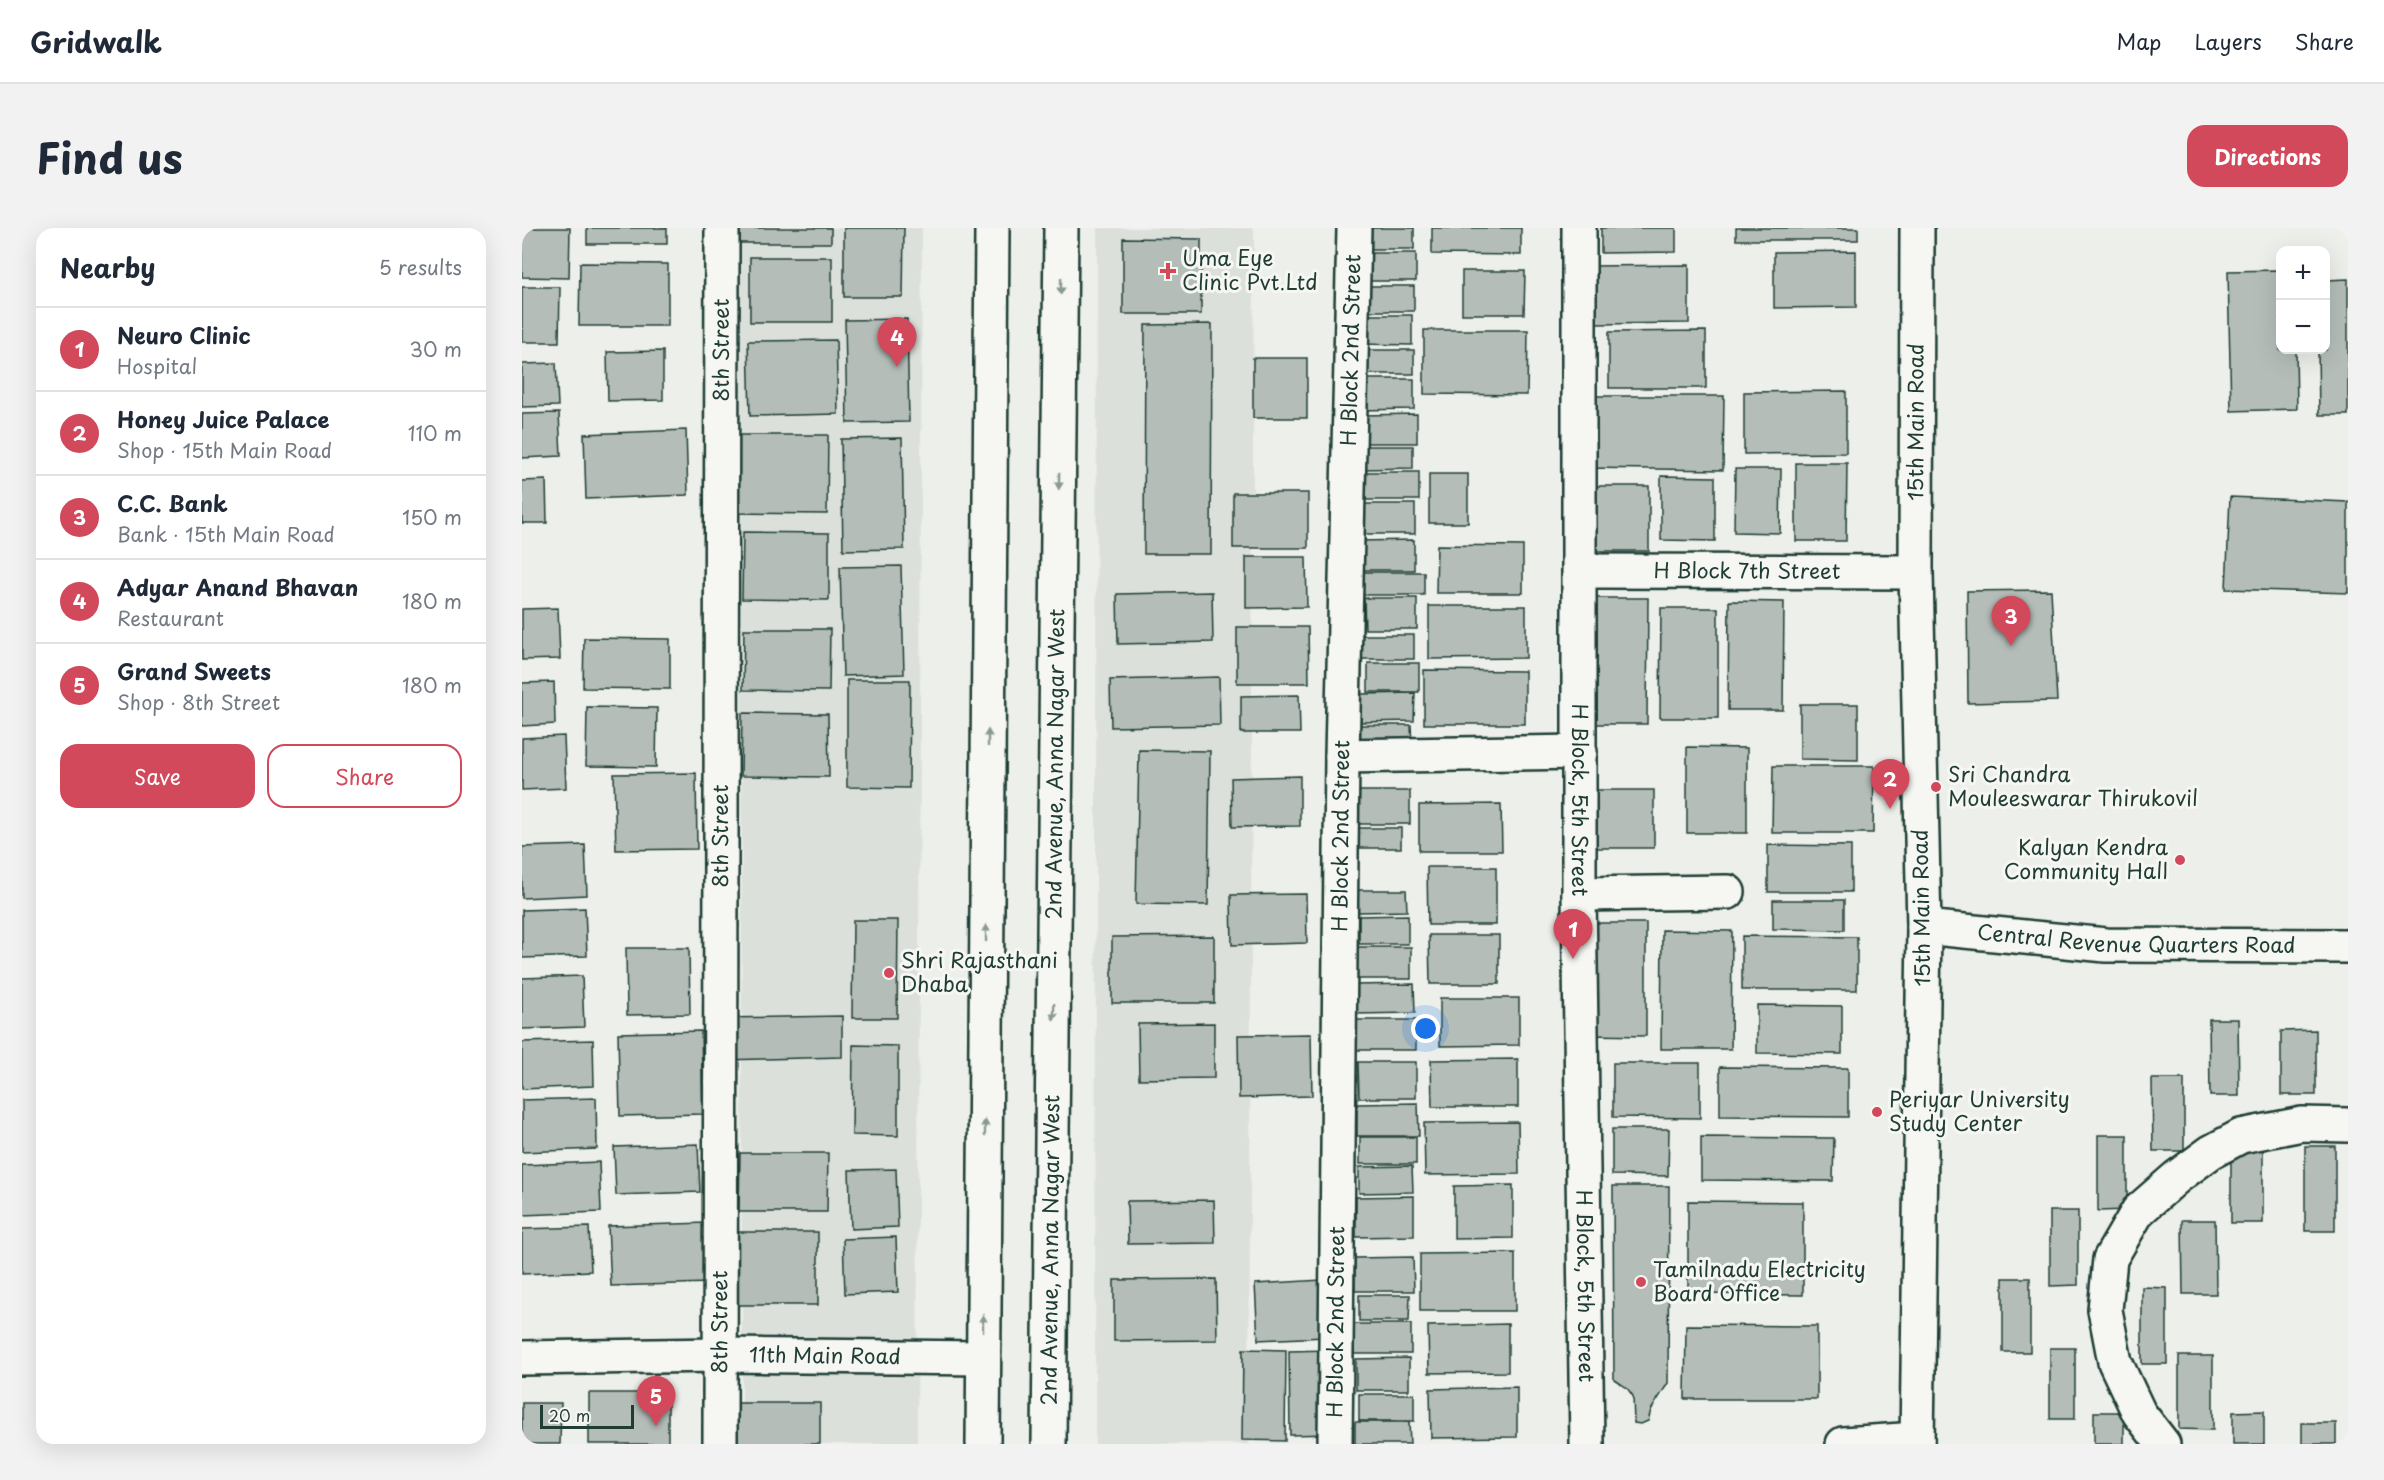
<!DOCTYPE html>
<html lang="en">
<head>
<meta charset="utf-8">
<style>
	:root { --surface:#fff; --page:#f2f2f3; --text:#1f2937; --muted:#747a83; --line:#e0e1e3; --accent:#d1495b }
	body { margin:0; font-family:"Playpen Sans",sans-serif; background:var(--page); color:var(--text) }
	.controls { position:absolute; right:18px; top:18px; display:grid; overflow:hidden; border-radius:12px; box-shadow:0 6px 24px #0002 }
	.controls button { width:54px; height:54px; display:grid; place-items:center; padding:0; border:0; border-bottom:2px solid var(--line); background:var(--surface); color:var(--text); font:30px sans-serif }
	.scale { position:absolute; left:18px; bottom:15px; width:94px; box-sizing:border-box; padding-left:6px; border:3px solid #1f3d34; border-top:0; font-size:16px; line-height:21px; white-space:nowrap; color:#1f3d34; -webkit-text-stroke:4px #f6f6f2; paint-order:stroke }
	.you { position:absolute; left:904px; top:801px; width:21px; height:21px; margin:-15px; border:4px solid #fff; border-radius:50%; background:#1a73e8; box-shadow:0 0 0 9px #1a73e833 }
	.badge { display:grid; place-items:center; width:39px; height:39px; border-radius:50%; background:var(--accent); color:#fff; font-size:20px; font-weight:700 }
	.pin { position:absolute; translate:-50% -50px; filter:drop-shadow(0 2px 3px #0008) }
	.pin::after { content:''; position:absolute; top:32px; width:21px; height:18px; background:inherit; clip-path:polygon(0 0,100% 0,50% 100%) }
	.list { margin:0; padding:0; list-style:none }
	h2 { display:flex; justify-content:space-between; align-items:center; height:78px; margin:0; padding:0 24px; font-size:26px }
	h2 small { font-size:20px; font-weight:400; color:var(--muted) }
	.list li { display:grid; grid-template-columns:39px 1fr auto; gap:18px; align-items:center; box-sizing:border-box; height:84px; padding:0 24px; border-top:2px solid var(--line) }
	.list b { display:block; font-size:22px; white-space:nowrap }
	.list p { margin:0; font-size:20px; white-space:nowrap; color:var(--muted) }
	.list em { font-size:20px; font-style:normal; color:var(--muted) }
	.actions { display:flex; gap:12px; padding:18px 24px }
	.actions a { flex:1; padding:14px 0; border:2px solid var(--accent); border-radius:18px; text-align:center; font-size:21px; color:var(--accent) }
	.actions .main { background:var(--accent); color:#fff }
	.map { position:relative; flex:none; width:1826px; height:1216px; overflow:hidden; border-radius:18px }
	header { display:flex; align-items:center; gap:36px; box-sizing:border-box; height:84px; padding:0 30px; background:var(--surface); border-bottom:2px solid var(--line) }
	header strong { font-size:28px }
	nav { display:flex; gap:33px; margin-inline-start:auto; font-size:21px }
	.intro { display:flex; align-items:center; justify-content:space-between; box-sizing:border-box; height:144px; padding:0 36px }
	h1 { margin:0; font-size:42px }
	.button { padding:15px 27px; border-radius:18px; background:var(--accent); color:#fff; font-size:21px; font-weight:700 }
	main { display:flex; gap:36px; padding:0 36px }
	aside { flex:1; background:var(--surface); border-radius:18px; box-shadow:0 6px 24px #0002 }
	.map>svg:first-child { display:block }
	.built { fill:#dce0db }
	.building { fill:#b4bdb8; stroke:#1f3d34; stroke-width:1.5 }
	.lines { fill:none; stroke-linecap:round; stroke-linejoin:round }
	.minor-casing { stroke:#1f3d34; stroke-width:38 }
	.major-casing { stroke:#1f3d34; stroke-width:38 }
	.minor { stroke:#f6f6f2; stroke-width:33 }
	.major { stroke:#f6f6f2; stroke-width:33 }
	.oneway { fill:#8a9a93 }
	.poi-dot { fill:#d1495b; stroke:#f6f6f2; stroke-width:2 }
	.labels { text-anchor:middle; stroke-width:6; stroke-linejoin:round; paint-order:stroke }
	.poi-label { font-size:21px; fill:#1f3d34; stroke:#f6f6f2; text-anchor:start }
	.street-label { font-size:21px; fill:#1f3d34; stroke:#f6f6f2 }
</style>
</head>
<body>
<header>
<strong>Gridwalk</strong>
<nav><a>Map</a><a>Layers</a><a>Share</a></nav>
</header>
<div class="intro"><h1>Find us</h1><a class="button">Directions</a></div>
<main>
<aside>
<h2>Nearby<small>5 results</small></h2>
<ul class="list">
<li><span class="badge">1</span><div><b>Neuro Clinic</b><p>Hospital</p></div><em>30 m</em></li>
<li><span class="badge">2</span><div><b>Honey Juice Palace</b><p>Shop · 15th Main Road</p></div><em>110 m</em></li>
<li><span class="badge">3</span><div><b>C.C. Bank</b><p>Bank · 15th Main Road</p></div><em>150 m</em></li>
<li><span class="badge">4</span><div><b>Adyar Anand Bhavan</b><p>Restaurant</p></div><em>180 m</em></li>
<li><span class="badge">5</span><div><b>Grand Sweets</b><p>Shop · 8th Street</p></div><em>180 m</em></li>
</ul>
<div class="actions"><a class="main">Save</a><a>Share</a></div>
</aside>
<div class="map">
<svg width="1826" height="1216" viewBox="0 0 1826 1216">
	<rect width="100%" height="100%" fill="#edefea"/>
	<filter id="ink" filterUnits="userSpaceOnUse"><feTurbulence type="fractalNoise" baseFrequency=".0167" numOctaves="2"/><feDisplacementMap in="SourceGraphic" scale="12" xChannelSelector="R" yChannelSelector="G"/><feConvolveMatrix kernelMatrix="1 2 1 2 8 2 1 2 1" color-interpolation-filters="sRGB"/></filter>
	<g filter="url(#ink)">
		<g class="built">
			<polygon points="219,0 400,0 395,1216 220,1216"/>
			<polygon points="575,0 732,0 727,1216 573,1216"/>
		</g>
		<g class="building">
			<polygon points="0,0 48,0 47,50 0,49"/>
			<rect x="65" y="0" width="80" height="16"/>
			<rect x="217" y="0" width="92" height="15"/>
			<polygon points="322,0 382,0 381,69 322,69"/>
			<rect x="837" y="0" width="55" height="21"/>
			<polygon points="910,0 999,0 999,27 910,26"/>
			<polygon points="1079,0 1154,0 1154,24 1079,25"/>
			<rect x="1214" y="0" width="122" height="12"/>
			<polygon points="601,10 679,11 679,86 601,86"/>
			<polygon points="1334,23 1334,79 1252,80 1252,24"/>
			<rect x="838" y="25" width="56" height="28"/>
			<rect x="228" y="29" width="82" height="65"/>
			<polygon points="58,35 146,36 146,98 57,98"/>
			<polygon points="1167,37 1167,95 1070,96 1070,38"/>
			<polygon points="1758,42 1758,122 1774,122 1775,181 1709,183 1706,43"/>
			<polygon points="940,43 1003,43 1002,86 940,86"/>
			<polygon points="1826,51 1826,187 1797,187 1796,122 1804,122 1804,52"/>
			<polygon points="837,58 892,58 892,83 838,83"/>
			<polygon points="0,59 38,59 37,114 0,114"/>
			<polygon points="838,87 890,87 890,117 838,116"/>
			<polygon points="385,91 387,194 325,195 323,92"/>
			<polygon points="690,96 689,326 622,326 623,97"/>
			<polygon points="902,102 1006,102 1005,167 902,166"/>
			<polygon points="1184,103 1184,160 1087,160 1087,104"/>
			<polygon points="314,112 316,186 228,188 226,113"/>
			<rect x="842" y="122" width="50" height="24"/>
			<polygon points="141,123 141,172 86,173 85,124"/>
			<rect x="731" y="130" width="54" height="60"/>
			<polygon points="34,135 36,178 0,179 0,136"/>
			<polygon points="836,151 892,151 892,181 836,182"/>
			<polygon points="1324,163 1324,225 1222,226 1222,164"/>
			<polygon points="1064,168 1202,168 1201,242 1064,240"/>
			<polygon points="37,185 39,228 0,230 0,186"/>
			<polygon points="895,186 895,215 840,215 840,187"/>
			<polygon points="164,202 166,267 64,271 62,206"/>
			<polygon points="214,207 306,207 305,286 213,285"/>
			<polygon points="380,210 382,321 321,322 319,211"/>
			<polygon points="841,218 891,218 891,240 841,241"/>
			<polygon points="1274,235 1325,235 1324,313 1274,313"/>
			<polygon points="1213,241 1259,241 1258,305 1212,304"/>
			<rect x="838" y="244" width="59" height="28"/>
			<rect x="907" y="246" width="39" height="49"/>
			<polygon points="1139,248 1193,249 1193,313 1139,312"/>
			<polygon points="24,252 25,295 0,295 0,253"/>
			<rect x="1067" y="258" width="60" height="65"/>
			<rect x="711" y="265" width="75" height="55"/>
			<polygon points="1708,269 1826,274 1826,365 1704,361"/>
			<rect x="840" y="276" width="53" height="30"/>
			<polygon points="221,304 307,305 307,372 220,371"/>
			<polygon points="892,312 892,342 836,342 836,313"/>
			<polygon points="915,317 1001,318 1001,365 914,365"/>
			<polygon points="724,329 784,329 785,379 724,380"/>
			<polygon points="379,338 382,446 321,448 318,339"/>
			<polygon points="841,344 902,344 902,367 840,367"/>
			<polygon points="1529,362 1535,473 1446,475 1445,363"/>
			<polygon points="690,364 691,414 596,416 595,366"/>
			<polygon points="842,370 895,370 895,401 843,401"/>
			<polygon points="1068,370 1126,370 1125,496 1068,496"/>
			<polygon points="1207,373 1262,374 1261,482 1206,482"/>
			<polygon points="907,378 1004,378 1004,430 907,431"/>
			<polygon points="36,380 38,431 0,432 0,381"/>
			<polygon points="1139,380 1196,380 1196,490 1138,490"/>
			<polygon points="715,399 786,399 787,455 715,455"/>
			<polygon points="222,401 308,401 307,463 221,462"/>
			<rect x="840" y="407" width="52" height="24"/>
			<polygon points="62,410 148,411 148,461 61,460"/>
			<rect x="846" y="435" width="51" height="29"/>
			<polygon points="902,442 1003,443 1003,496 902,496"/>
			<polygon points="697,449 698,497 589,499 588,452"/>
			<polygon points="325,452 388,452 387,560 325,559"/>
			<polygon points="32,454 33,496 0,498 0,455"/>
			<polygon points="893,465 892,493 839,494 839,466"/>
			<polygon points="777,467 778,505 719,505 719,468"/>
			<polygon points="1278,476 1336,476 1336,532 1278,531"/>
			<polygon points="65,479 135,480 134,539 64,538"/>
			<polygon points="220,485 306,486 307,549 219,548"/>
			<polygon points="837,497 889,497 890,518 837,518"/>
			<polygon points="42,508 44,560 0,562 0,510"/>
			<polygon points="1165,519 1225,520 1225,605 1165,605"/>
			<polygon points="617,522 688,523 686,677 614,676"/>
			<polygon points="1251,538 1352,538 1351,605 1250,605"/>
			<polygon points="174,545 175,621 94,622 92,546"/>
			<polygon points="778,548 778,598 710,599 709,550"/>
			<rect x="1067" y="562" width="65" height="58"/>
			<rect x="833" y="563" width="55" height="33"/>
			<polygon points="979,576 980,623 897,623 897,577"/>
			<rect x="834" y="600" width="45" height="20"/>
			<polygon points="63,617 65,667 0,670 0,619"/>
			<polygon points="1246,617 1329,618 1329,664 1246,664"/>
			<polygon points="905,639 974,639 974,697 906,697"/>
			<polygon points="836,662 884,662 885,683 836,684"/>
			<polygon points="784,666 785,715 710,717 709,667"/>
			<polygon points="1251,672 1322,672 1322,702 1251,701"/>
			<polygon points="63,680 65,728 0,730 0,682"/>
			<polygon points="886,687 886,716 837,716 837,688"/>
			<polygon points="331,692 376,692 375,790 330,790"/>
			<polygon points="1066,695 1124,695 1124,808 1065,807"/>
			<polygon points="1140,702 1210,703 1209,821 1139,821"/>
			<polygon points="907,707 977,707 977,756 908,756"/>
			<polygon points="692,708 692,775 590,775 590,709"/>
			<polygon points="1220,708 1335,709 1335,762 1220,762"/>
			<rect x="834" y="719" width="55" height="32"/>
			<polygon points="104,720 167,720 168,786 105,787"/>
			<polygon points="60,748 62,799 0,801 0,750"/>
			<polygon points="892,756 893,785 832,786 832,757"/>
			<polygon points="918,770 997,770 997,817 918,818"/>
			<polygon points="1235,777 1320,778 1320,826 1235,825"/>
			<polygon points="320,788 320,829 200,832 199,790"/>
			<polygon points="1687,791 1716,791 1717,868 1688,868"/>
			<rect x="834" y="792" width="60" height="30"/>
			<polygon points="692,795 692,850 617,851 616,796"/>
			<polygon points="1794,802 1794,867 1759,867 1759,803"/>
			<polygon points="179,803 181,886 98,888 96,805"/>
			<polygon points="789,806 790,868 717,870 716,807"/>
			<polygon points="71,812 72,858 0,861 0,814"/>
			<polygon points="331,817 376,818 376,908 330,907"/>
			<polygon points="996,831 996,879 910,879 909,832"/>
			<polygon points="836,834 894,834 894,870 837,870"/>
			<polygon points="1091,835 1178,835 1178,890 1091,889"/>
			<polygon points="1198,839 1326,840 1326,889 1198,888"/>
			<polygon points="1630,851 1662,851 1662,923 1631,923"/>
			<polygon points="74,870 75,921 0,924 0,872"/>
			<polygon points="896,875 897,908 835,908 835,876"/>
			<polygon points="996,894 997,946 903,947 902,895"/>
			<polygon points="1090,901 1147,901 1146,948 1090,947"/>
			<polygon points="1576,907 1605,907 1605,982 1576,983"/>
			<rect x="838" y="909" width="56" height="27"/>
			<polygon points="1179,909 1312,910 1311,953 1179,952"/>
			<polygon points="176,916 178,964 94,967 92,919"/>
			<rect x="1783" y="918" width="30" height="85"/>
			<rect x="1709" y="921" width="32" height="74"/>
			<polygon points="218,925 306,925 305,984 217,984"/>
			<polygon points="77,934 79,984 0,987 0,937"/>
			<polygon points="890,938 891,964 837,965 837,939"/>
			<polygon points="374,941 376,999 329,1001 327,942"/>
			<polygon points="991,957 991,1010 932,1011 932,958"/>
			<polygon points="1091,958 1147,958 1146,1155 1129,1182 1126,1193 1119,1196 1112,1195 1111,1168 1105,1160 1092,1151"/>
			<polygon points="892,968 892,1008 834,1009 834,969"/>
			<polygon points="692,972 693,1015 606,1016 605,973"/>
			<polygon points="1166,973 1281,974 1281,1067 1166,1066"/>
			<polygon points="1528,983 1556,983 1556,1057 1528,1058"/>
			<polygon points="1660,992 1693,992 1694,1066 1661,1066"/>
			<polygon points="185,995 187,1055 89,1058 86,998"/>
			<polygon points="67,999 69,1043 0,1046 0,1001"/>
			<rect x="208" y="1004" width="88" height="73"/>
			<polygon points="374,1009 376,1064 323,1066 321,1011"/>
			<polygon points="993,1025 993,1083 898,1083 898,1026"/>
			<polygon points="891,1029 892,1063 833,1063 833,1030"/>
			<rect x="1481" y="1050" width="27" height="74"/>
			<polygon points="694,1051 695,1112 592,1113 592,1052"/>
			<polygon points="800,1052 803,1109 736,1112 733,1056"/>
			<polygon points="1620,1059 1645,1060 1645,1136 1620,1136"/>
			<polygon points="837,1067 888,1067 887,1093 837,1093"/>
			<polygon points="831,1096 889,1096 889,1126 832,1126"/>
			<polygon points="986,1096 986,1144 907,1145 906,1098"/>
			<polygon points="1164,1097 1295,1098 1295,1171 1163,1171"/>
			<rect x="1528" y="1120" width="25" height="71"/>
			<polygon points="721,1121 764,1122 763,1213 720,1212"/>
			<polygon points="807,1122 809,1206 768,1207 767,1123"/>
			<polygon points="1657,1128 1691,1128 1691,1202 1657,1201"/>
			<polygon points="887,1130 887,1162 834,1162 834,1131"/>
			<polygon points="995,1159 995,1209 909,1210 908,1161"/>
			<rect x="67" y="1165" width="79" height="51"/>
			<rect x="837" y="1166" width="55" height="27"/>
			<polygon points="0,1175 39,1175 38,1216 0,1216"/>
			<polygon points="207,1175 298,1175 298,1216 206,1216"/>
			<polygon points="1742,1183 1742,1216 1711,1216 1711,1184"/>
			<rect x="1572" y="1184" width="30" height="32"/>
			<polygon points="833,1194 887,1194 888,1216 833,1216"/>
			<rect x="1780" y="1195" width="34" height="21"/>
		</g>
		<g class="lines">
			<defs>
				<g id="minor">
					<path id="s1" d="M1057 0V666L1065 1216"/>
					<path id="s2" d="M1059 343 1394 344"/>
					<polyline points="820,528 1058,524"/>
					<polyline points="1057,666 1206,664"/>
					<path id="s3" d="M1402 699 1584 717 1826 718"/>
					<path id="s4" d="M0 1130 198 1127 461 1130"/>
					<path id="s5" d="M198 1216 200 0"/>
					<path id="s6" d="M813 1216 820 528 832 0"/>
					<polyline points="1321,1216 1395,1211"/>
					<path id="s7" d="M1395 1216 1402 699 1394 344 1395 0"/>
					<polyline points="1641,1216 1617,1185 1593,1134 1583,1082 1588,1031 1616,983 1655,949 1689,924 1719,908 1780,896 1826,897"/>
				</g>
				<g id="major">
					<polyline points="461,1216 470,0"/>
					<path id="s8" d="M527 1216 539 0"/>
				</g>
			</defs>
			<use href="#minor" class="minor-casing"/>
			<use href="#major" class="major-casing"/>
			<use href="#minor" class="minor"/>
			<use href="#major" class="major"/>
		</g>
		<defs><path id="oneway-solid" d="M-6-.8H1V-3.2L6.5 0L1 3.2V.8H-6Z" transform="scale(1.5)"/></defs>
		<g class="oneway">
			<use href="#oneway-solid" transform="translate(539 58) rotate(91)"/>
			<use href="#oneway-solid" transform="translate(537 253) rotate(91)"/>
			<use href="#oneway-solid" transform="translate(466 510) rotate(-90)"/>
			<use href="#oneway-solid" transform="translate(464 705) rotate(-90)"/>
			<use href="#oneway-solid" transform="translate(532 784) rotate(91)"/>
			<use href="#oneway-solid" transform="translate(463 900) rotate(-90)"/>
			<use href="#oneway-solid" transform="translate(461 1095) rotate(-90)"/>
		</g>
	</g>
	<g class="poi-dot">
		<path d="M643 34h6v6h6v6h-6v6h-6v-6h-6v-6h6z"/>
		<circle cx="1414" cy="559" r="6"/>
		<circle cx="1658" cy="632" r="6"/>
		<circle cx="367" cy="745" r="6"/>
		<circle cx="1355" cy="884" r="6"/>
		<circle cx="1119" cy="1054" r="6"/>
	</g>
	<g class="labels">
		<g class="poi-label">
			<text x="660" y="38">Uma Eye<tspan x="660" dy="24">Clinic Pvt.Ltd</tspan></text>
			<text x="1426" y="554">Sri Chandra<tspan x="1426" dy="24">Mouleeswarar Thirukovil</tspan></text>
			<text x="1646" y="627" text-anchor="end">Kalyan Kendra<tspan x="1646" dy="24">Community Hall</tspan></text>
			<text x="379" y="740">Shri Rajasthani<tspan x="379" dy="24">Dhaba</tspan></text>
			<text x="1367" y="879">Periyar University<tspan x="1367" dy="24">Study Center</tspan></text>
			<text x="1131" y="1049">Tamilnadu Electricity<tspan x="1131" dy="24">Board Office</tspan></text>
		</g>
		<g class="street-label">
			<text dy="7" stroke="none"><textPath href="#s5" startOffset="1094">8th Street</textPath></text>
			<text dy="7" stroke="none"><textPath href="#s6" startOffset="1094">H Block 2nd Street</textPath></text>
			<text dy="7" stroke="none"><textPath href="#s7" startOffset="1022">15th Main Road</textPath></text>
			<text dy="7" stroke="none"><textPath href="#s2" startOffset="166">H Block 7th Street</textPath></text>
			<text dy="7" stroke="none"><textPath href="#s8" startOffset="680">2nd Avenue, Anna Nagar West</textPath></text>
			<text dy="7" stroke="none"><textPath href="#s1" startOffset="572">H Block, 5th Street</textPath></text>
			<text dy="7" stroke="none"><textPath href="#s5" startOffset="608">8th Street</textPath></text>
			<text dy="7" stroke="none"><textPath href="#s6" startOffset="608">H Block 2nd Street</textPath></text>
			<text transform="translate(1400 680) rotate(-91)" y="7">15th Main Road</text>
			<text dy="7" stroke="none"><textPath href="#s3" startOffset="213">Central Revenue Quarters Road</textPath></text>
			<text dy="7" stroke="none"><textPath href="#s8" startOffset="194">2nd Avenue, Anna Nagar West</textPath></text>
			<text dy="7" stroke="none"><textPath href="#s1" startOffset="1058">H Block, 5th Street</textPath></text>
			<text dy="7" stroke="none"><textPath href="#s5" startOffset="122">8th Street</textPath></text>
			<text dy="7" stroke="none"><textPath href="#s6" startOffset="122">H Block 2nd Street</textPath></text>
			<text dy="7" stroke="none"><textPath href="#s4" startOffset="303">11th Main Road</textPath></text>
		</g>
	</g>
</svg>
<div class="controls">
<button>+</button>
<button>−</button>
</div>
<div class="scale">20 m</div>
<div class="you"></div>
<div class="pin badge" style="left:1051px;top:731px">1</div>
<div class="pin badge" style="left:1368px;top:581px">2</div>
<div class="pin badge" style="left:1489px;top:418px">3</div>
<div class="pin badge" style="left:375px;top:139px">4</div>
<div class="pin badge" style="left:134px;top:1198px">5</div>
</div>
</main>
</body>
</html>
